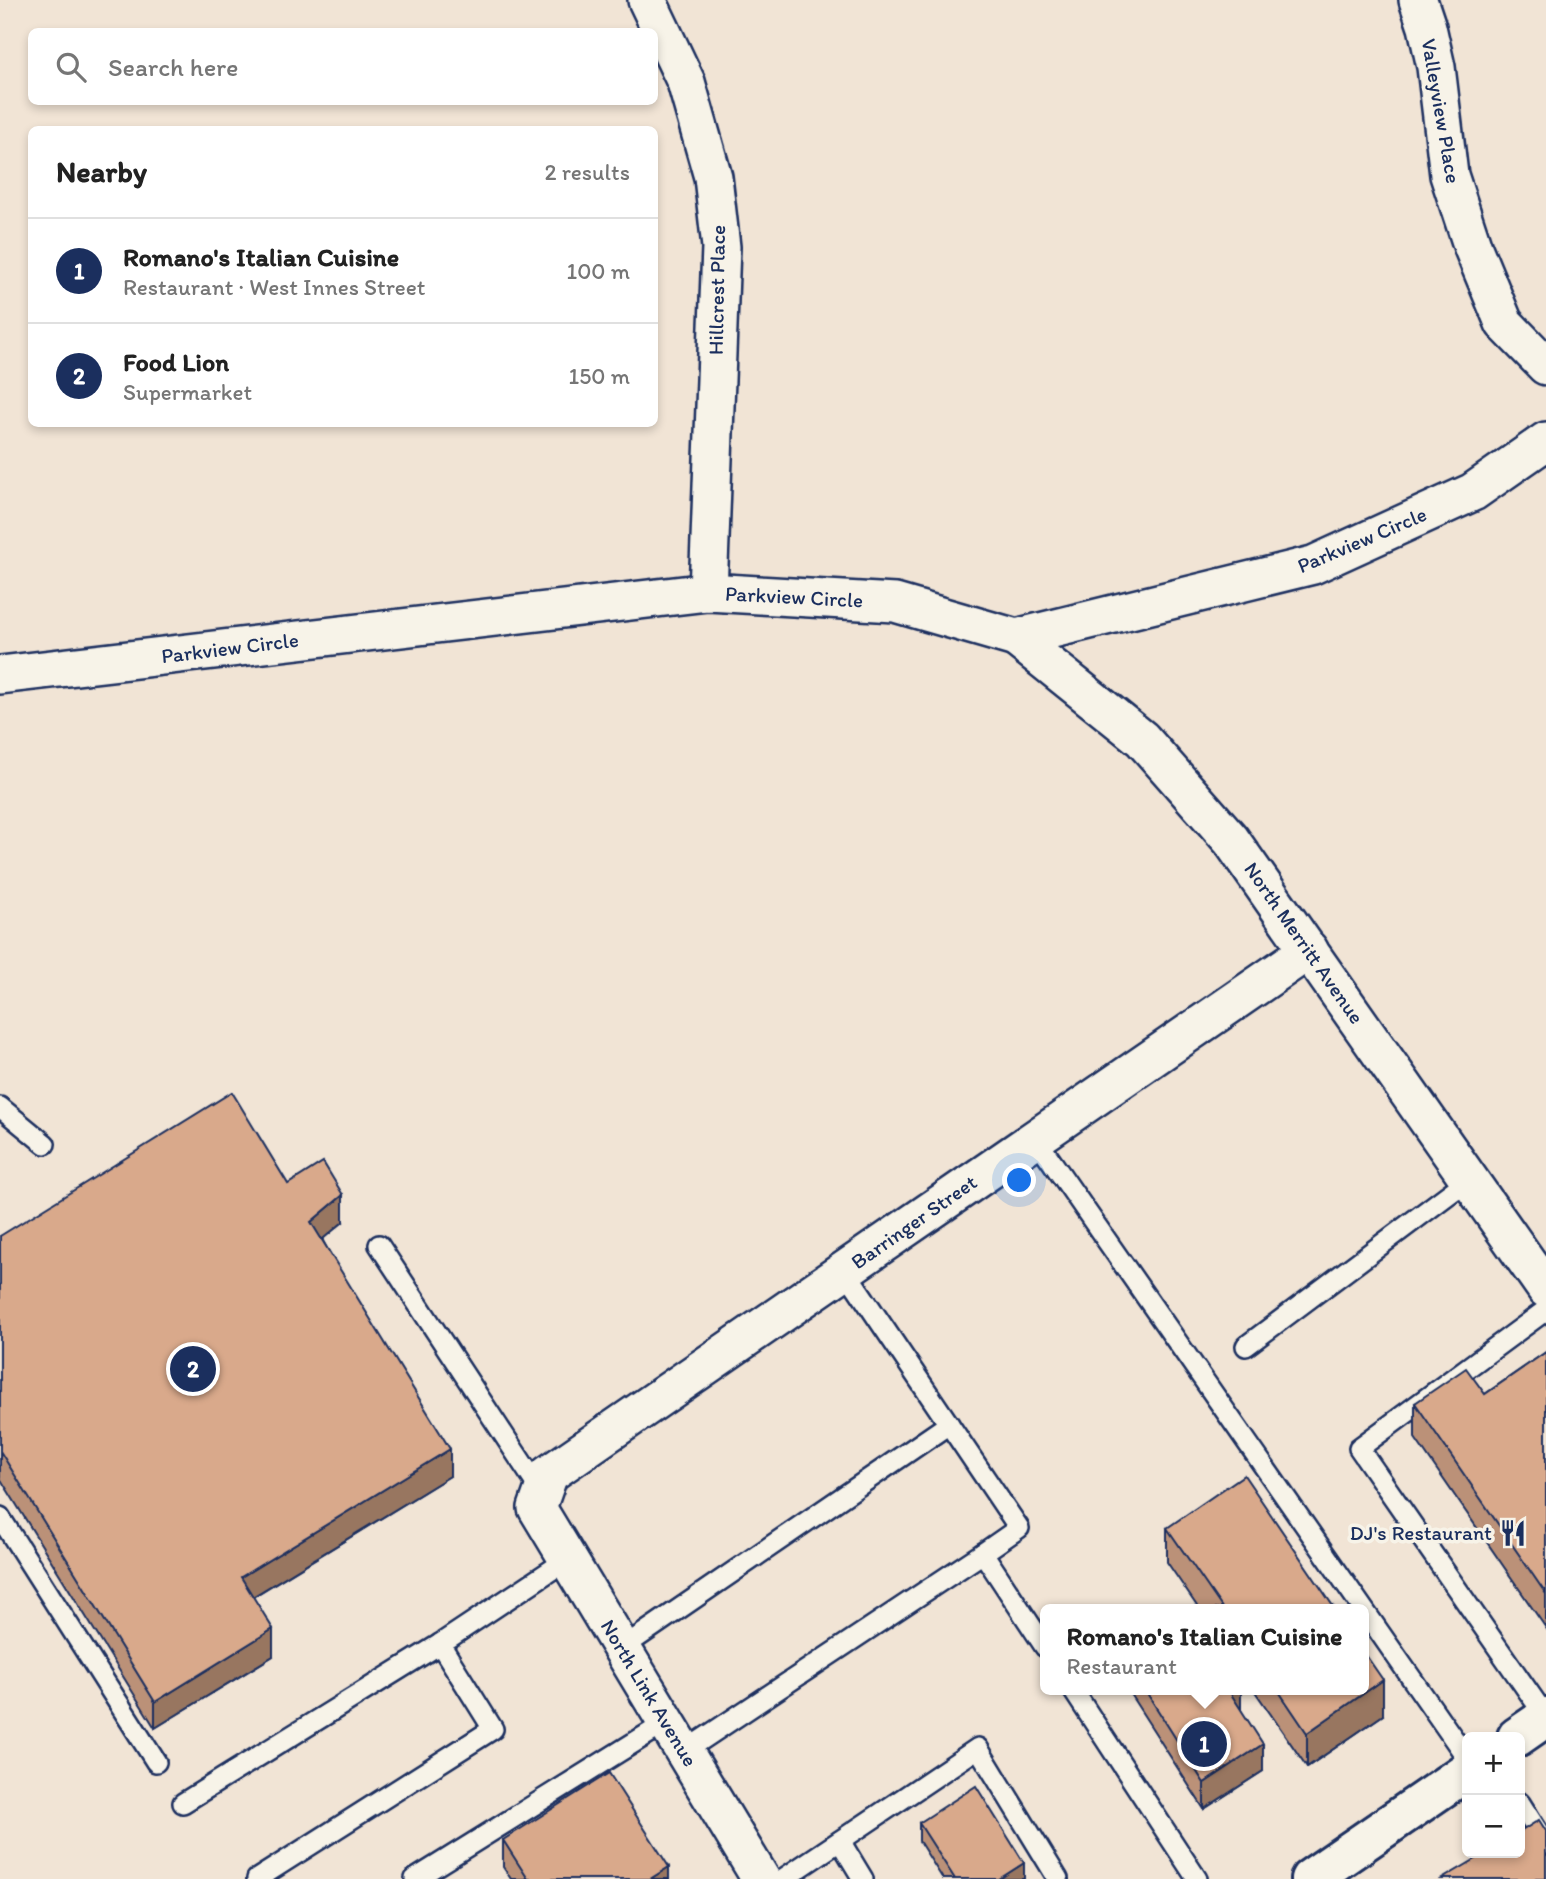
<!DOCTYPE html>
<html lang="en">
<head>
<meta charset="utf-8">
<style>
	:root { --surface:#fff; --page:#f2f2f2; --text:#222; --muted:#767676; --line:#e0e0e0; --accent:#1b2f5e }
	body { margin:0; font-family:Itim,sans-serif; background:var(--page); color:var(--text) }
	.controls { position:absolute; right:21px; bottom:21px; display:grid; overflow:hidden; border-radius:10px; box-shadow:0 4px 10px #0003 }
	.controls button { width:63px; height:63px; display:grid; place-items:center; padding:0; border:0; border-bottom:2px solid var(--line); background:var(--surface); color:var(--text); font:35px sans-serif }
	.you { position:absolute; left:1020px; top:1181px; width:24px; height:24px; margin:-18px; border:5px solid #fff; border-radius:50%; background:#1a73e8; box-shadow:0 0 0 10px #1a73e833 }
	.badge { display:grid; place-items:center; width:46px; height:46px; border-radius:50%; background:var(--accent); color:#fff; font-size:23px; font-weight:700 }
	.pin { position:absolute; translate:-50% -50%; border:4px solid #fff; box-shadow:0 2px 7px #0006 }
	.popup { position:absolute; left:1040px; top:1604px; width:329px; height:91px; box-sizing:border-box; display:grid; place-content:center; border-radius:10px; background:var(--surface); filter:drop-shadow(0 2px 5px #0005); font-size:23px; white-space:nowrap; color:var(--muted) }
	.popup b { font-size:26px; color:var(--text) }
	.popup::after { content:''; position:absolute; left:50%; top:100%; margin-left:-14px; border:14px solid transparent; border-top-color:var(--surface) }
	.list { margin:0; padding:0; list-style:none }
	h2 { display:flex; justify-content:space-between; align-items:center; height:91px; margin:0; padding:0 28px; font-size:30px }
	h2 small { font-size:23px; font-weight:400; color:var(--muted) }
	.list li { display:grid; grid-template-columns:46px 1fr auto; gap:21px; align-items:center; box-sizing:border-box; height:105px; padding:0 28px; border-top:2px solid var(--line) }
	.list b { display:block; font-size:26px; white-space:nowrap }
	.list p { margin:0; font-size:23px; white-space:nowrap; color:var(--muted) }
	.list em { font-size:23px; font-style:normal; color:var(--muted) }
	.icon { flex:none; width:38px; height:38px; fill:none; stroke:currentColor; stroke-width:2; stroke-linecap:round; stroke-linejoin:round }
	.map { position:relative; flex:none; width:1546px; height:1879px; overflow:hidden }
	.search { position:absolute; background:var(--surface); box-shadow:0 4px 10px #0003; left:28px; top:28px; width:630px; height:77px; display:flex; align-items:center; gap:18px; box-sizing:border-box; padding:0 24px; border-radius:10px; color:var(--muted); font-size:26px }
	.panel { position:absolute; background:var(--surface); box-shadow:0 4px 10px #0003; left:28px; top:126px; width:630px; height:301px; border-radius:10px }
	.map>svg:first-child { display:block }
	.lines { fill:none; stroke-linecap:round; stroke-linejoin:round }
	.lane-casing { stroke:#1b2f5e; stroke-width:24 }
	.street-casing { stroke:#1b2f5e; stroke-width:42 }
	.primary-casing { stroke:#1b2f5e; stroke-width:44 }
	.lane { stroke:#f7f3e8; stroke-width:19 }
	.street { stroke:#f7f3e8; stroke-width:37 }
	.primary { stroke:#f7f3e8; stroke-width:38 }
	.wall { fill:#bb9178; stroke:#1b2f5e; stroke-width:2 }
	.shaded-wall { fill:#987661; stroke:#1b2f5e; stroke-width:2 }
	.building { fill:#d9a98b; stroke:#1b2f5e; stroke-width:2 }
	.labels { text-anchor:middle; stroke-width:7; stroke-linejoin:round; paint-order:stroke }
	.street-label { font-size:21px; fill:#1b2f5e; stroke:#f7f3e8 }
	.poi-label { font-size:21px; fill:#1b2f5e; stroke:#f7f3e8; text-anchor:end }
</style>
</head>
<body>
<div class="map">
<svg width="1546" height="1879" viewBox="0 0 1546 1879">
	<rect width="100%" height="100%" fill="#f1e4d5"/>
	<filter id="ink" filterUnits="userSpaceOnUse"><feTurbulence type="fractalNoise" baseFrequency=".0143" numOctaves="2"/><feDisplacementMap in="SourceGraphic" scale="14" xChannelSelector="R" yChannelSelector="G"/><feConvolveMatrix kernelMatrix="1 2 1 2 8 2 1 2 1" color-interpolation-filters="sRGB"/></filter>
	<g filter="url(#ink)">
		<g class="lines">
			<defs>
				<g id="lane">
					<polyline points="0,1107 45,1144"/>
					<polyline points="1036,1139 1467,1758"/>
					<polyline points="379,1245 542,1493"/>
					<polyline points="845,1270 1019,1528 983,1553"/>
					<polyline points="1546,1310 1359,1448 1546,1717"/>
					<polyline points="1246,1346 1469,1179"/>
					<polyline points="0,1517 156,1762"/>
					<polyline points="622,1648 949,1424"/>
					<polyline points="1073,1690 1197,1879"/>
					<polyline points="685,1751 983,1553 1045,1647"/>
					<polyline points="183,1803 440,1644 568,1559"/>
					<polyline points="1520,1803 1546,1844"/>
					<polyline points="840,1841 863,1879"/>
					<polyline points="257,1879 493,1729 440,1644"/>
					<polyline points="415,1879 667,1722"/>
					<polyline points="783,1879 978,1748 1058,1879"/>
				</g>
				<g id="street">
					<polyline points="647,0 686,82 713,177 721,247 708,592"/>
					<polyline points="1418,0 1427,27 1436,67 1449,175 1473,248 1504,323 1546,366"/>
					<polyline points="1016,638 1142,739 1231,840 1546,1289"/>
					<polyline points="0,675 708,592 895,603 1016,638 1313,565 1473,492 1546,441"/>
					<polyline points="761,1879 537,1508 549,1474 1309,950"/>
				</g>
				<g id="primary">
					<polyline points="1517,1737 1546,1717"/>
					<polyline points="1310,1879 1467,1771"/>
				</g>
			</defs>
			<use href="#lane" class="lane-casing"/>
			<use href="#street" class="street-casing"/>
			<use href="#primary" class="primary-casing"/>
			<use href="#lane" class="lane"/>
			<use href="#street" class="street"/>
			<use href="#primary" class="primary"/>
		</g>
		<g class="wall">
			<polygon points="288,1184 343,1222 322,1239 450,1476 253,1597 273,1656 155,1728 0,1478 0,1236"/>
			<polygon points="1546,1352 1546,1628 1415,1438 1415,1403 1485,1394"/>
			<polygon points="1167,1528 1335,1609 1199,1609 1167,1562"/>
			<polygon points="1130,1690 1241,1690 1241,1710 1263,1771 1204,1809 1130,1694"/>
			<polygon points="1254,1690 1363,1690 1383,1715 1307,1767"/>
			<polygon points="919,1823 1024,1879 943,1879 919,1841"/>
			<polygon points="503,1840 669,1879 511,1879 503,1867"/>
		</g>
		<g class="shaded-wall">
			<polygon points="343,1195 343,1222 311,1249 311,1222"/>
			<polygon points="450,1449 450,1476 241,1604 241,1577"/>
			<polygon points="273,1629 273,1656 155,1728 155,1702"/>
			<polygon points="1383,1680 1383,1715 1307,1767 1307,1733"/>
			<polygon points="1230,1690 1241,1690 1241,1710 1229,1718 1229,1691"/>
			<polygon points="1263,1744 1263,1771 1204,1809 1204,1783"/>
			<polygon points="1024,1863 1024,1879 999,1879"/>
			<polygon points="669,1867 669,1879 650,1879"/>
		</g>
		<g class="building">
			<polygon points="232,1092 288,1184 323,1162 343,1195 311,1222 450,1449 241,1577 273,1629 155,1702 0,1451 0,1236"/>
			<polygon points="1546,1352 1546,1594 1415,1403 1466,1368 1485,1394"/>
			<polygon points="1244,1475 1335,1609 1223,1609 1167,1528"/>
			<polygon points="1363,1651 1383,1680 1307,1733 1278,1690 1363,1690"/>
			<polygon points="1145,1690 1230,1690 1229,1691 1263,1744 1204,1783"/>
			<polygon points="609,1773 669,1867 650,1879 528,1879 503,1840"/>
			<polygon points="976,1786 1024,1863 999,1879 955,1879 919,1823"/>
			<polygon points="1539,1820 1546,1831 1546,1879 1442,1879 1486,1853 1520,1853 1520,1832"/>
		</g>
	</g>
	<defs>
		<symbol id="restaurant-bare" viewBox="-9 -9 18 18"><path d="M-5-6h1v4h1v-4h1v4h1v-4h1v5L-1.5 .5V6h-2V.5L-5-1ZM5-6V6H3V1.5H1.5Q1.5-4 5-6Z" fill="#1b2f5e" stroke="#f7f3e8" stroke-width="2.5" paint-order="stroke"/></symbol>
	</defs>
	<g fill-rule="evenodd">
		<use href="#restaurant-bare" x="1494" y="1514" width="38" height="38"/>
	</g>
	<g class="labels">
		<g class="street-label">
			<text transform="translate(1441 111) rotate(80)" y="7">Valleyview Place</text>
			<text transform="translate(717 290) rotate(-89)" y="7">Hillcrest Place</text>
			<text transform="translate(1362 540) rotate(-23)" y="7">Parkview Circle</text>
			<text transform="translate(794 597) rotate(3)" y="7">Parkview Circle</text>
			<text transform="translate(230 648) rotate(-7)" y="7">Parkview Circle</text>
			<text transform="translate(1304 943) rotate(55)" y="7">North Merritt Avenue</text>
			<text transform="translate(914 1222) rotate(-35)" y="7">Barringer Street</text>
			<text transform="translate(649 1693) rotate(59)" y="7">North Link Avenue</text>
		</g>
		<g class="poi-label">
			<text x="1492" y="1540">DJ's Restaurant</text>
		</g>
	</g>
</svg>
<div class="controls">
<button>+</button>
<button>−</button>
</div>
<div class="you"></div>
<div class="pin badge" style="left:1204px;top:1744px">1</div>
<div class="popup"><b>Romano's Italian Cuisine</b>Restaurant</div>
<div class="pin badge" style="left:193px;top:1369px">2</div>
<div class="search"><svg class="icon" aria-label="search" viewBox="0 0 24 24"><circle cx="10" cy="10" r="6"/><path d="M15 15l6 6"/></svg>Search here</div>
<section class="panel">
<h2>Nearby<small>2 results</small></h2>
<ul class="list">
<li><span class="badge">1</span><div><b>Romano's Italian Cuisine</b><p>Restaurant · West Innes Street</p></div><em>100 m</em></li>
<li><span class="badge">2</span><div><b>Food Lion</b><p>Supermarket</p></div><em>150 m</em></li>
</ul>
</section>
</div>
</body>
</html>
